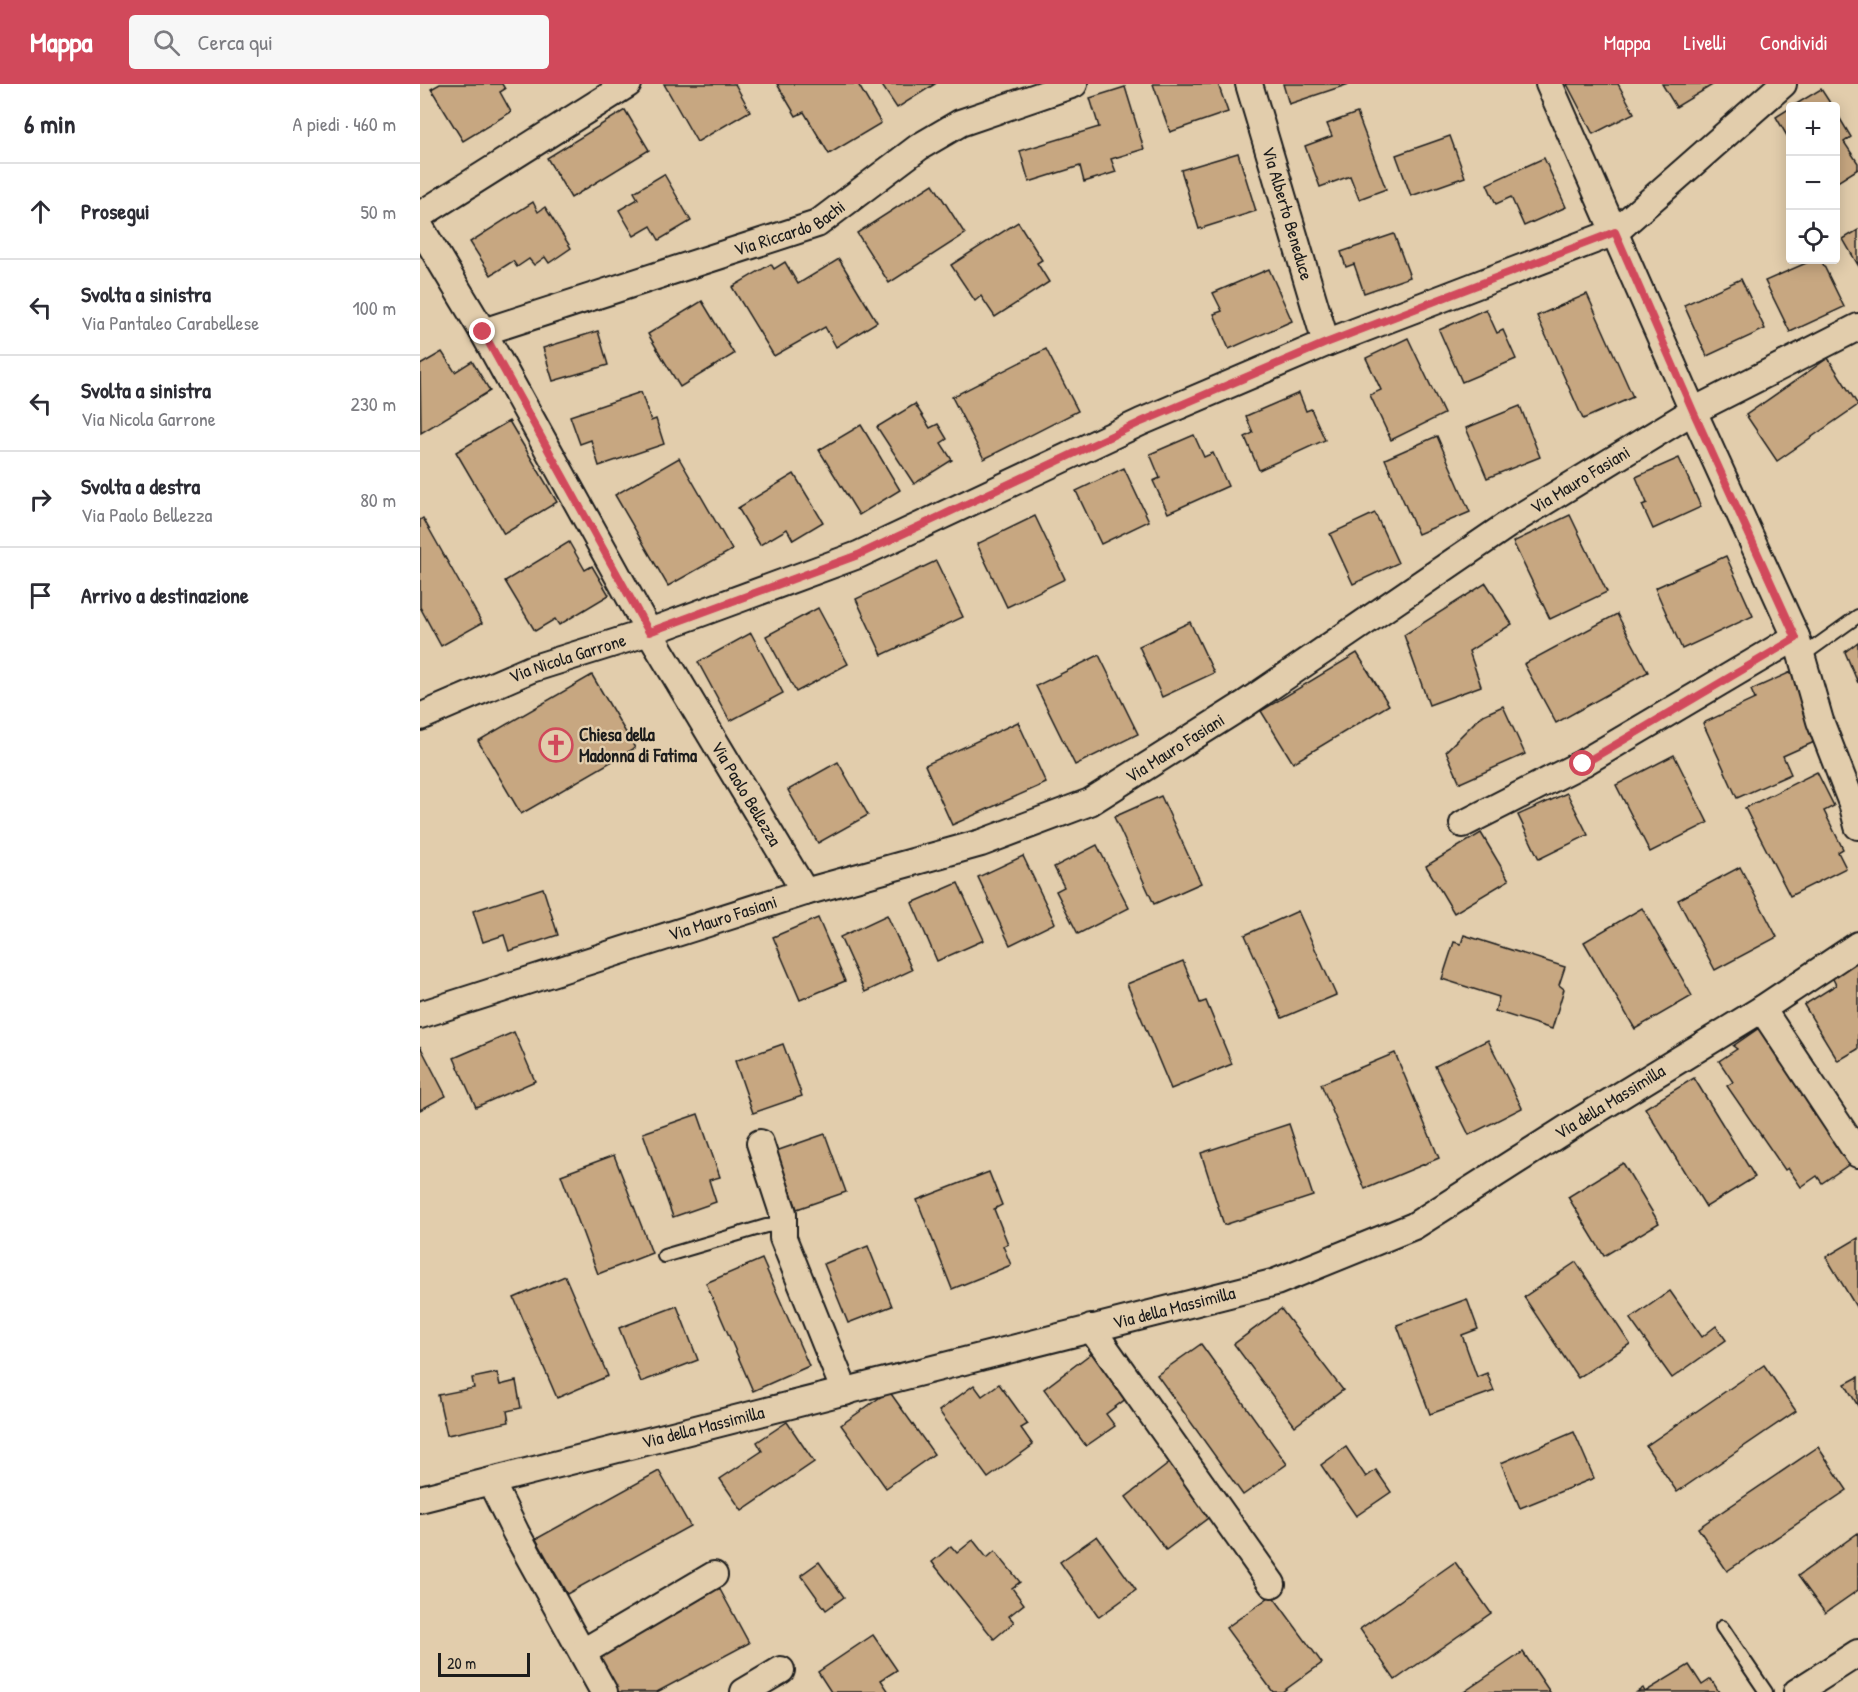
<!DOCTYPE html>
<html lang="it">
<head>
<meta charset="utf-8">
<style>
	:root { --surface:#fff; --page:#f7f7f7; --text:#2b2b33; --muted:#7c7c81; --line:#e1e1e2; --accent:#d1495b }
	body { margin:0; font-family:"Patrick Hand",sans-serif; background:var(--page); color:var(--text) }
	.controls { position:absolute; right:18px; top:18px; display:grid; overflow:hidden; border-radius:6px; box-shadow:0 3px 15px #0003 }
	.controls button { width:54px; height:54px; display:grid; place-items:center; padding:0; border:0; border-bottom:2px solid var(--line); background:var(--surface); color:var(--text); font:30px sans-serif }
	.scale { position:absolute; left:18px; bottom:15px; width:92px; box-sizing:border-box; padding-left:6px; border:3px solid #1c1c1c; border-top:0; font-size:16px; line-height:21px; white-space:nowrap; color:#1c1c1c; -webkit-text-stroke:4px #e2cdac; paint-order:stroke }
	.stop { position:absolute; width:18px; height:18px; margin:-14px; border:4px solid #d1495b; border-radius:50%; background:#fff }
	.stop.end { background:#d1495b; border-color:#fff; box-shadow:0 2px 6px #0008 }
	.list { margin:0; padding:0; list-style:none }
	h2 { display:flex; justify-content:space-between; align-items:center; height:78px; margin:0; padding:0 24px; font-size:26px }
	h2 small { font-size:20px; font-weight:400; color:var(--muted) }
	.list li { display:grid; grid-template-columns:39px 1fr auto; gap:18px; align-items:center; box-sizing:border-box; height:96px; padding:0 24px; border-top:2px solid var(--line) }
	.list b { display:block; font-size:22px; white-space:nowrap }
	.list p { margin:0; font-size:20px; white-space:nowrap; color:var(--muted) }
	.list em { font-size:20px; font-style:normal; color:var(--muted) }
	.icon { flex:none; width:33px; height:33px; fill:none; stroke:currentColor; stroke-width:2; stroke-linecap:round; stroke-linejoin:round }
	.map { position:relative; flex:none; width:1438px; height:1608px; overflow:hidden }
	header { display:flex; align-items:center; gap:36px; box-sizing:border-box; height:84px; padding:0 30px; background:var(--accent); color:#fff }
	header strong { font-size:28px }
	nav { display:flex; gap:33px; margin-inline-start:auto; font-size:21px }
	.search { width:420px; height:54px; background:var(--page); display:flex; align-items:center; gap:15px; box-sizing:border-box; padding:0 21px; border-radius:6px; color:var(--muted); font-size:22px }
	main { display:flex }
	aside { flex:1; background:var(--surface) }
	.map>svg:first-child { display:block }
	.building { fill:#c7a781; stroke:#1c1c1c; stroke-width:1.5 }
	.lines { fill:none; stroke-linecap:round; stroke-linejoin:round }
	.lane-casing { stroke:#1c1c1c; stroke-width:16 }
	.street-casing { stroke:#1c1c1c; stroke-width:30 }
	.lane { stroke:#e2cdac; stroke-width:12 }
	.street { stroke:#e2cdac; stroke-width:26 }
	.route { stroke:#d1495b; stroke-width:8 }
	.labels { text-anchor:middle; stroke-width:4.5; stroke-linejoin:round; paint-order:stroke }
	.street-label { font-size:18px; fill:#1c1c1c; stroke:#e2cdac }
	.poi-label { font-size:18px; font-weight:bold; fill:#1c1c1c; stroke:#e2cdac; text-anchor:start }
</style>
</head>
<body>
<header>
<strong>Mappa</strong>
<div class="search"><svg class="icon" aria-label="search" viewBox="0 0 24 24"><circle cx="10" cy="10" r="6"/><path d="M15 15l6 6"/></svg>Cerca qui</div>
<nav><a>Mappa</a><a>Livelli</a><a>Condividi</a></nav>
</header>
<main>
<aside>
<h2>6 min<small>A piedi · 460 m</small></h2>
<ul class="list">
<li><svg class="icon" aria-label="ahead" viewBox="0 0 24 24"><path d="M12 20V5M6 11l6-6 6 6"/></svg><div><b>Prosegui</b></div><em>50 m</em></li>
<li><svg class="icon" aria-label="left" viewBox="0 0 24 24"><path d="M17 20v-9H6M10 6l-5 5 5 5"/></svg><div><b>Svolta a sinistra</b><p>Via Pantaleo Carabellese</p></div><em>100 m</em></li>
<li><svg class="icon" aria-label="left" viewBox="0 0 24 24"><path d="M17 20v-9H6M10 6l-5 5 5 5"/></svg><div><b>Svolta a sinistra</b><p>Via Nicola Garrone</p></div><em>230 m</em></li>
<li><svg class="icon" aria-label="right" viewBox="0 0 24 24"><path d="M7 20v-9h11M14 6l5 5-5 5"/></svg><div><b>Svolta a destra</b><p>Via Paolo Bellezza</p></div><em>80 m</em></li>
<li><svg class="icon" aria-label="arrive" viewBox="0 0 24 24"><path d="M6 21V4h12l-3 4 3 4H6"/></svg><div><b>Arrivo a destinazione</b></div></li>
</ul>
</aside>
<div class="map">
<svg width="1438" height="1608" viewBox="0 0 1438 1608">
	<rect width="100%" height="100%" fill="#e2cdac"/>
	<filter id="ink" filterUnits="userSpaceOnUse"><feTurbulence type="fractalNoise" baseFrequency=".0167" numOctaves="2"/><feDisplacementMap in="SourceGraphic" scale="12" xChannelSelector="R" yChannelSelector="G"/><feConvolveMatrix kernelMatrix="1 2 1 2 8 2 1 2 1" color-interpolation-filters="sRGB"/></filter>
	<g filter="url(#ink)">
		<g class="building">
			<polygon points="20,0 82,0 85,5 80,8 91,28 43,57 11,5"/>
			<polygon points="244,0 315,0 330,27 277,58"/>
			<polygon points="357,0 438,0 461,39 409,70 384,28 376,32"/>
			<polygon points="461,0 515,0 477,24"/>
			<polygon points="733,0 798,0 808,28 750,48"/>
			<polygon points="863,0 929,0 869,20"/>
			<polygon points="1147,0 1198,0 1214,29 1173,50"/>
			<polygon points="1242,0 1294,0 1256,23"/>
			<polygon points="705,3 724,65 691,75 696,88 664,98 660,82 609,98 600,67 679,43 670,14"/>
			<polygon points="1401,5 1412,22 1373,22"/>
			<polygon points="1370,24 1370,57 1356,33"/>
			<polygon points="205,26 229,66 151,114 127,74"/>
			<polygon points="1416,28 1431,53 1424,58 1438,79 1438,85 1416,99"/>
			<polygon points="937,29 966,105 939,115 930,92 900,103 885,62 912,52 907,40"/>
			<polygon points="1030,52 1045,93 991,112 976,71"/>
			<polygon points="818,69 836,127 779,145 761,86"/>
			<polygon points="1124,74 1146,123 1104,142 1091,113 1076,120 1067,100"/>
			<polygon points="244,90 271,137 239,156 231,142 214,152 199,126 218,115 214,108"/>
			<polygon points="513,100 545,150 469,199 437,149"/>
			<polygon points="113,118 118,128 125,123 151,164 129,179 125,173 114,181 109,175 97,183 93,177 71,191 50,158"/>
			<polygon points="598,138 622,176 617,179 629,198 575,233 561,212 555,217 531,181"/>
			<polygon points="1438,146 1438,181 1423,155"/>
			<polygon points="974,150 990,193 944,209 934,180 926,183 921,168"/>
			<polygon points="419,175 457,238 416,263 405,243 354,272 312,203 351,180 354,185 365,178 378,200"/>
			<polygon points="1393,176 1401,176 1424,223 1370,248 1345,197"/>
			<polygon points="849,185 872,237 809,265 794,230 802,227 793,209"/>
			<polygon points="1321,195 1345,245 1287,272 1264,221"/>
			<polygon points="1167,210 1213,313 1163,335 1117,232"/>
			<polygon points="282,217 314,270 260,303 228,250"/>
			<polygon points="1066,225 1077,249 1083,246 1096,275 1042,298 1019,246"/>
			<polygon points="178,247 188,281 133,297 123,264"/>
			<polygon points="988,254 1024,330 971,356 950,311 961,306 946,274"/>
			<polygon points="626,265 658,327 564,375 532,313"/>
			<polygon points="22,268 35,288 52,277 70,307 1,349 0,281"/>
			<polygon points="1408,274 1438,321 1357,377 1326,331"/>
			<polygon points="221,308 231,337 236,335 244,360 179,382 171,356 160,360 150,332"/>
			<polygon points="879,309 886,327 891,325 905,356 839,386 825,353 833,349 826,332"/>
			<polygon points="495,320 510,344 518,340 527,355 521,359 532,376 494,400 457,343"/>
			<polygon points="1100,322 1120,373 1067,394 1046,344"/>
			<polygon points="89,337 137,418 84,450 36,368"/>
			<polygon points="441,341 480,406 439,431 399,366"/>
			<polygon points="774,351 784,373 793,369 808,402 748,429 733,397 740,394 730,370"/>
			<polygon points="1017,352 1050,428 998,450 965,375"/>
			<polygon points="259,374 312,466 248,502 195,411"/>
			<polygon points="1259,374 1281,423 1233,445 1222,421 1227,419 1216,393"/>
			<polygon points="704,384 729,437 681,460 656,407"/>
			<polygon points="374,390 403,438 373,456 367,445 340,461 318,424"/>
			<polygon points="955,429 978,479 933,500 910,450"/>
			<polygon points="1150,431 1187,508 1130,535 1093,458"/>
			<polygon points="615,432 645,495 587,523 557,460"/>
			<polygon points="3,434 62,539 21,562 0,523 0,436"/>
			<polygon points="149,458 165,486 172,482 189,511 139,541 135,535 115,547 85,497"/>
			<polygon points="1306,472 1333,532 1262,565 1235,504"/>
			<polygon points="516,477 543,533 462,571 436,515"/>
			<polygon points="1066,499 1092,540 1049,567 1061,602 1009,621 984,551"/>
			<polygon points="398,524 428,580 376,608 346,552"/>
			<polygon points="1197,530 1228,588 1136,639 1104,580"/>
			<polygon points="770,538 794,589 742,613 719,562"/>
			<polygon points="331,549 363,609 310,637 278,578"/>
			<polygon points="1438,558 1438,599 1425,568"/>
			<polygon points="937,569 969,621 873,679 841,627"/>
			<polygon points="679,571 718,650 655,681 616,602"/>
			<polygon points="1371,588 1401,655 1363,672 1371,690 1317,714 1283,639 1335,615 1331,606"/>
			<polygon points="172,591 215,664 101,730 58,657"/>
			<polygon points="1083,622 1105,670 1040,699 1026,667 1061,632"/>
			<polygon points="598,638 626,699 532,741 505,681"/>
			<polygon points="1254,671 1288,739 1230,768 1196,701"/>
			<polygon points="418,678 448,731 398,759 368,706"/>
			<polygon points="1397,688 1414,722 1404,727 1423,765 1418,768 1426,784 1370,812 1325,724"/>
			<polygon points="1147,709 1168,751 1119,775 1098,731"/>
			<polygon points="741,712 781,799 734,820 694,733"/>
			<polygon points="1061,749 1089,796 1034,829 1006,782"/>
			<polygon points="677,761 709,824 658,850 636,807 644,803 634,783"/>
			<polygon points="603,772 635,839 590,861 558,793"/>
			<polygon points="1320,783 1357,853 1295,886 1258,816"/>
			<polygon points="538,799 564,856 517,877 492,819"/>
			<polygon points="123,804 138,851 89,867 84,851 63,858 53,827"/>
			<polygon points="1222,824 1272,912 1215,945 1164,858"/>
			<polygon points="878,827 916,911 862,934 825,851"/>
			<polygon points="467,831 492,886 445,908 420,853"/>
			<polygon points="398,834 425,897 380,916 353,853"/>
			<polygon points="1044,851 1145,883 1139,901 1144,905 1132,945 1075,927 1079,913 1022,895 1034,858 1041,860"/>
			<polygon points="763,877 780,919 786,917 812,980 751,1005 707,900"/>
			<polygon points="1438,877 1438,965 1418,977 1384,921 1416,901 1412,893"/>
			<polygon points="1342,942 1434,1077 1402,1099 1397,1092 1381,1103 1368,1084 1365,1086 1307,1002 1313,998 1299,977 1317,965 1313,962"/>
			<polygon points="94,948 115,997 56,1023 34,974"/>
			<polygon points="1068,956 1102,1024 1049,1051 1015,982"/>
			<polygon points="363,960 382,1012 333,1029 315,977"/>
			<polygon points="0,962 26,1012 0,1026"/>
			<polygon points="975,969 1019,1074 945,1105 901,1000"/>
			<polygon points="1274,994 1335,1093 1286,1123 1225,1024"/>
			<polygon points="278,1030 300,1093 289,1096 296,1118 253,1133 223,1049"/>
			<polygon points="869,1040 893,1112 804,1141 781,1069"/>
			<polygon points="405,1050 426,1108 377,1125 356,1067"/>
			<polygon points="194,1071 232,1169 178,1190 141,1091"/>
			<polygon points="1203,1079 1239,1139 1184,1172 1148,1113"/>
			<polygon points="569,1088 582,1121 574,1125 588,1160 583,1162 591,1181 532,1205 497,1116"/>
			<polygon points="1438,1154 1438,1226 1406,1173"/>
			<polygon points="448,1162 472,1222 428,1239 404,1180"/>
			<polygon points="342,1175 389,1282 333,1307 286,1199"/>
			<polygon points="1156,1178 1210,1260 1158,1294 1104,1213"/>
			<polygon points="145,1192 188,1292 137,1314 94,1214"/>
			<polygon points="1250,1207 1282,1253 1296,1242 1306,1256 1252,1294 1210,1235"/>
			<polygon points="1047,1215 1058,1245 1042,1251 1057,1293 1067,1289 1074,1307 1010,1330 977,1241"/>
			<polygon points="257,1222 278,1276 221,1298 199,1244"/>
			<polygon points="861,1225 923,1306 875,1342 814,1260"/>
			<polygon points="781,1260 867,1380 823,1411 737,1291"/>
			<polygon points="673,1268 707,1314 686,1330 695,1342 666,1362 624,1305"/>
			<polygon points="1344,1281 1376,1327 1257,1408 1226,1362"/>
			<polygon points="77,1289 80,1301 96,1297 101,1324 87,1327 89,1338 27,1351 18,1311 54,1304 52,1294"/>
			<polygon points="1438,1293 1438,1322 1425,1300"/>
			<polygon points="579,1300 608,1340 601,1344 613,1361 568,1394 519,1327 554,1301 562,1312"/>
			<polygon points="469,1307 514,1370 466,1404 421,1341"/>
			<polygon points="367,1338 394,1378 322,1427 300,1395 342,1367 337,1358"/>
			<polygon points="1154,1348 1174,1394 1100,1424 1081,1379"/>
			<polygon points="926,1363 946,1393 956,1386 971,1408 936,1432 901,1381"/>
			<polygon points="1398,1363 1427,1406 1307,1487 1278,1444"/>
			<polygon points="751,1378 792,1431 746,1466 706,1413"/>
			<polygon points="239,1387 270,1442 147,1510 116,1455"/>
			<polygon points="1438,1449 1438,1506 1405,1529 1378,1492"/>
			<polygon points="677,1452 716,1506 679,1533 640,1478"/>
			<polygon points="553,1456 567,1474 575,1467 600,1498 592,1504 604,1520 589,1532 594,1538 574,1555 512,1478 531,1462 537,1469"/>
			<polygon points="399,1478 424,1513 406,1526 381,1491"/>
			<polygon points="1035,1478 1071,1529 975,1596 940,1545"/>
			<polygon points="297,1500 329,1559 237,1608 197,1608 174,1566"/>
			<polygon points="852,1511 902,1579 862,1608 853,1608 806,1544"/>
			<polygon points="453,1551 477,1586 461,1596 469,1608 411,1608 398,1588"/>
			<polygon points="1103,1568 1130,1608 1044,1608"/>
			<polygon points="1269,1581 1282,1601 1291,1595 1299,1608 1217,1608 1223,1604 1225,1608"/>
		</g>
		<g class="lines">
			<defs>
				<g id="lane">
					<polyline points="1382,572 1438,532"/>
					<polyline points="244,1172 346,1142 363,1141"/>
					<polyline points="1302,1543 1346,1608"/>
				</g>
				<g id="street">
					<path id="s1" d="M829 0 906 259"/>
					<polyline points="1129,0 1273,327 1376,553 1400,637 1433,722 1438,742"/>
					<polyline points="0,131 208,0"/>
					<path id="s2" d="M0 143 63 248 229 548 385 808"/>
					<path id="s3" d="M63 248 397 140 499 63 540 39 654 0"/>
					<path id="s4" d="M0 633 111 585 229 548 438 471 721 338 906 259 1195 148 1363 0"/>
					<polyline points="1043,740 1163,679 1376,553"/>
					<polyline points="1342,925 1438,1070"/>
					<path id="s5" d="M0 931 385 808 561 759 670 718 825 620 1093 437 1273 327 1438 243"/>
					<polyline points="340,1059 363,1129 363,1154 425,1308"/>
					<polyline points="671,1244 852,1500"/>
					<polyline points="71,1398 96,1449 184,1608"/>
					<path id="s6" d="M0 1415 856 1198 994 1142 1154 1040 1342 925 1438 861"/>
					<polyline points="163,1568 294,1491"/>
					<polyline points="324,1608 361,1586"/>
					<polyline points="1377,1608 1438,1569"/>
				</g>
			</defs>
			<use href="#lane" class="lane-casing"/>
			<use href="#street" class="street-casing"/>
			<use href="#lane" class="lane"/>
			<use href="#street" class="street"/>
		</g>
	</g>
	<g class="lines" filter="url(#ink)">
		<polyline class="route" points="63,248 229,548 438,471 721,338 906,259 1195,148 1273,327 1376,554 1163,680"/>
	</g>
	<defs>
		<symbol id="church-ring" viewBox="-11 -11 22 22"><circle r="9.5" fill="#e2cdac" stroke="#d1495b" stroke-width="1.5"/><path d="M-1.2-6h2.4v3.5h3.3v2.4h-3.3V6h-2.4V-.1h-3.3v-2.4h3.3Z" fill="#d1495b"/></symbol>
	</defs>
	<g fill-rule="evenodd">
		<use href="#church-ring" x="117" y="642" width="38" height="38"/>
	</g>
	<g class="labels">
		<g class="street-label">
			<text dy="6" stroke="none"><textPath href="#s1" startOffset="135">Via Alberto Beneduce</textPath></text>
			<text dy="6" stroke="none"><textPath href="#s3" startOffset="324">Via Riccardo Bachi</textPath></text>
			<text dy="6" stroke="none"><textPath href="#s5" startOffset="1290">Via Mauro Fasiani</textPath></text>
			<text dy="6" stroke="none"><textPath href="#s4" startOffset="159">Via Nicola Garrone</textPath></text>
			<text dy="6" stroke="none"><textPath href="#s5" startOffset="804">Via Mauro Fasiani</textPath></text>
			<text dy="6" stroke="none"><textPath href="#s2" startOffset="654">Via Paolo Bellezza</textPath></text>
			<text dy="6" stroke="none"><textPath href="#s5" startOffset="318">Via Mauro Fasiani</textPath></text>
			<text dy="6" stroke="none"><textPath href="#s6" startOffset="1264">Via della Massimilla</textPath></text>
			<text dy="6" stroke="none"><textPath href="#s6" startOffset="778">Via della Massimilla</textPath></text>
			<text dy="6" stroke="none"><textPath href="#s6" startOffset="292">Via della Massimilla</textPath></text>
		</g>
		<g class="poi-label">
			<text x="159" y="657">Chiesa della<tspan x="159" dy="21">Madonna di Fatima</tspan></text>
		</g>
	</g>
</svg>
<div class="controls">
<button>+</button>
<button>−</button>
<button><svg class="icon" aria-label="locate" viewBox="0 0 24 24"><circle cx="12" cy="12" r="6"/><path d="M12 2v4M12 18v4M2 12h4M18 12h4"/></svg></button>
</div>
<div class="scale">20 m</div>
<div class="stop" style="left:1163px;top:680px"></div>
<div class="stop end" style="left:63px;top:248px"></div>
</div>
</main>
</body>
</html>
